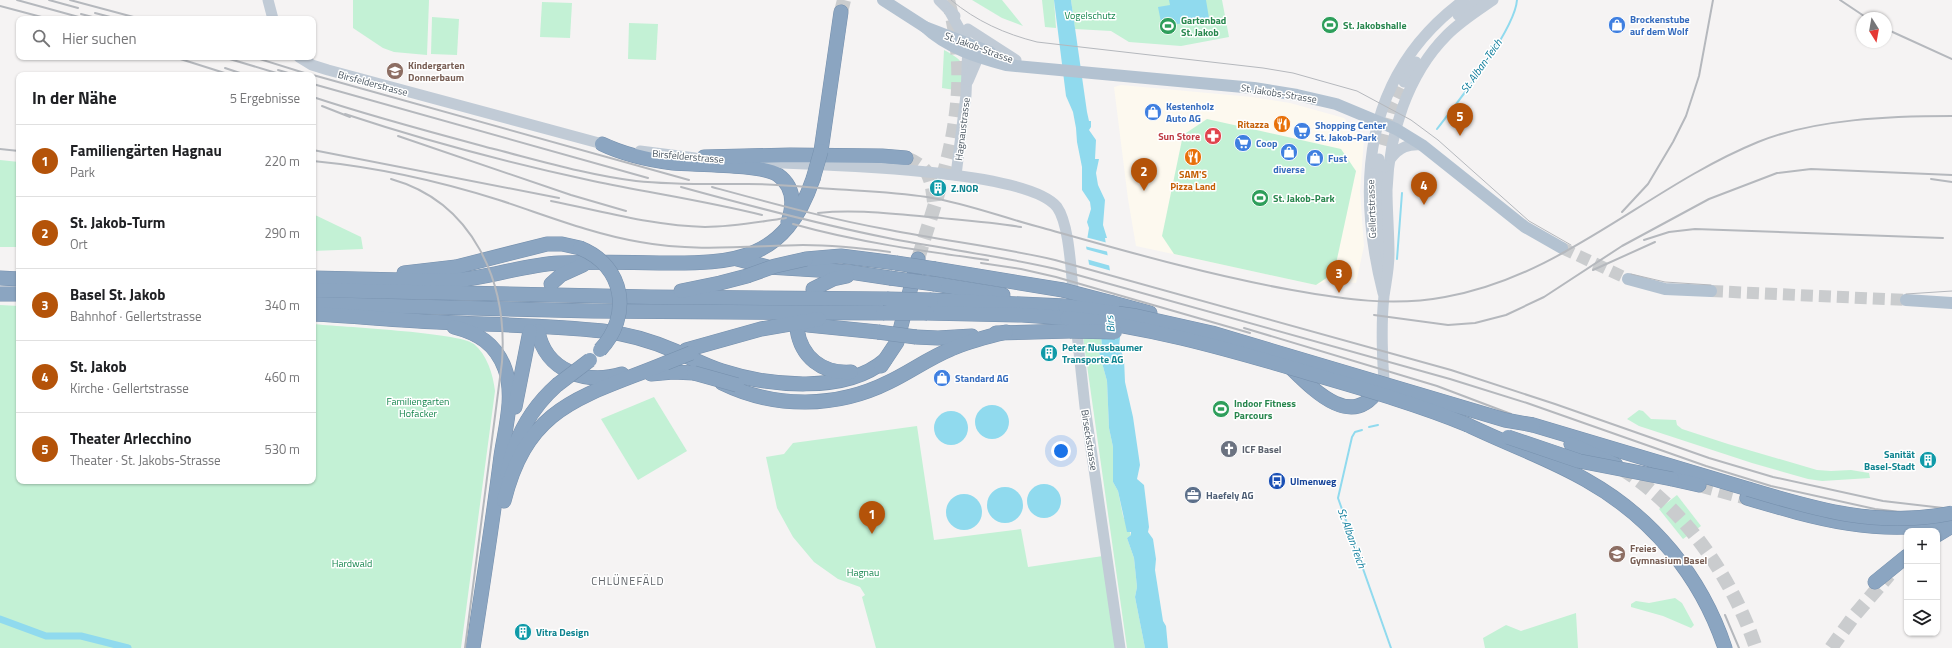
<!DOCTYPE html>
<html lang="de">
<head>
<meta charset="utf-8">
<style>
	:root { --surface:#fff; --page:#f2f2f2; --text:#202124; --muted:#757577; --line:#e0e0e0; --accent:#b45309 }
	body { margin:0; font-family:"Titillium Web",sans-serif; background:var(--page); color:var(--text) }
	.controls { position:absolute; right:12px; bottom:12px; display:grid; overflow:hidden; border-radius:8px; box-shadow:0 1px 3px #0004 }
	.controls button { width:36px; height:36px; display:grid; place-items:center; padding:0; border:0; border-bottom:1px solid var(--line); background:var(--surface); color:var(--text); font:20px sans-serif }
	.compass { position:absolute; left:1856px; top:12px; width:36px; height:36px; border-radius:50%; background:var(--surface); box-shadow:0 1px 3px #0004; rotate:169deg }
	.you { position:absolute; left:1061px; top:451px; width:14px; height:14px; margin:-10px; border:3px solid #fff; border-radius:50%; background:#1a73e8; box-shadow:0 0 0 6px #1a73e833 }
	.badge { display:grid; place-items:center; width:26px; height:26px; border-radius:50%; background:var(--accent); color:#fff; font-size:13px; font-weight:700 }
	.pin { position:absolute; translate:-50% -33px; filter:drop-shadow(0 1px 2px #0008) }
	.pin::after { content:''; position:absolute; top:21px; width:14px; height:12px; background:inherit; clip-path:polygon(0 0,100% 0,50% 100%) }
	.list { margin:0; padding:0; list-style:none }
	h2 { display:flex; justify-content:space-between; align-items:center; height:52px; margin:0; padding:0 16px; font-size:17px }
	h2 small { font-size:13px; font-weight:400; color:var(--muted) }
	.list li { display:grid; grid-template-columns:26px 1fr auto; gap:12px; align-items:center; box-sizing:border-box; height:72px; padding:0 16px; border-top:1px solid var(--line) }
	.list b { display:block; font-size:15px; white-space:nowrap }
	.list p { margin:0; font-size:13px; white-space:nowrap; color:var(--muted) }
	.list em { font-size:13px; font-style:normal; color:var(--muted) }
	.icon { flex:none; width:22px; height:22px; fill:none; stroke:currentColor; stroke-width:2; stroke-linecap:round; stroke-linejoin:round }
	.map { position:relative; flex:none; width:1952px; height:648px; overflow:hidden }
	.search { position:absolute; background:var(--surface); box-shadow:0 1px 3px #0004; left:16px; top:16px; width:300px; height:44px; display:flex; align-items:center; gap:10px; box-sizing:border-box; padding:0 14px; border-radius:8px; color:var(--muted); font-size:15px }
	.panel { position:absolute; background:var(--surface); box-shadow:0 1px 3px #0004; left:16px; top:72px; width:300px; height:412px; border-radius:8px }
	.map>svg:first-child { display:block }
	.commercial { fill:#fdf9ef }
	.green { fill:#c3f1d5 }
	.water { fill:#90daee }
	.pier { fill:#f5f3f3 }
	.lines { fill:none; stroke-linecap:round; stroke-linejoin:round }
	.stream { stroke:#90daee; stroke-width:2 }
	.canal { stroke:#90daee; stroke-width:7 }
	.secondary-tunnel { stroke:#caccce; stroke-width:11; stroke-dasharray:11 5.5; stroke-linecap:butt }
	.primary-tunnel { stroke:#caccce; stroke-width:12; stroke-dasharray:12 6; stroke-linecap:butt }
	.highway-tunnel { stroke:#caccce; stroke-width:14; stroke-dasharray:14 7; stroke-linecap:butt }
	.highway-casing { stroke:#7690ad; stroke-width:15 }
	.secondary { stroke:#c1cbd6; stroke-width:11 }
	.primary { stroke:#b3c2d1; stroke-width:12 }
	.highway { stroke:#8ba5c1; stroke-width:14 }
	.tram { stroke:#b5b8bd; stroke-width:1 }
	.rail { stroke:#b5b8bd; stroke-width:2 }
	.highway-bridge-casing { stroke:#7690ad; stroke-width:15; stroke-linecap:butt }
	.secondary-bridge { stroke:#c1cbd6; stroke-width:11 }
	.highway-bridge { stroke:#8ba5c1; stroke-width:14 }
	.labels { text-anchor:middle; stroke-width:3; stroke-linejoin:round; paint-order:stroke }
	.park-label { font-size:10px; fill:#17864f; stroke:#fff }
	.shop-label { font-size:10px; font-weight:bold; fill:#366cbe; stroke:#fff; text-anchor:start }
	.leisure-label { font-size:10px; font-weight:bold; fill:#27864d; stroke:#fff; text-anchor:start }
	.street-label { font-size:10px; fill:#4a5661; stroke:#fff }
	.education-label { font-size:10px; font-weight:bold; fill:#785e54; stroke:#fff; text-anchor:start }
	.food-label { font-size:10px; font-weight:bold; fill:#c56008; stroke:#fff; text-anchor:end }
	.health-label { font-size:10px; font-weight:bold; fill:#be3a42; stroke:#fff; text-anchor:end }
	.culture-label { font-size:10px; font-weight:bold; fill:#0d838f; stroke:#fff; text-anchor:start }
	.worship-label { font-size:10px; font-weight:bold; fill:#5b616d; stroke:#fff; text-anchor:start }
	.transit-label { font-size:10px; font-weight:bold; fill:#164399; stroke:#fff; text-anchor:start }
	.service-label { font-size:10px; font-weight:bold; fill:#4e5e75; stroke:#fff; text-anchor:start }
	.water-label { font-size:11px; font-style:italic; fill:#0c7c9b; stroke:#fff }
	.neighbourhood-label { font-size:11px; letter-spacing:1px; fill:#5f6368; stroke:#fff }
</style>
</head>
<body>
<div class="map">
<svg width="1952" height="648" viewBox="0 0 1952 648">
	<rect width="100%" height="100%" fill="#f5f3f3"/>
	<polygon class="commercial" points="1121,85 1252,97 1290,103 1344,118 1364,139 1360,191 1364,246 1356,283 1331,280 1316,285 1136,246 1128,199 1114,87"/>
	<g class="green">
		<polygon points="353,0 429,0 427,55 394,52 383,48 353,28"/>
		<polygon points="972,0 1002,0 1023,26 1002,18"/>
		<polygon points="1042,0 1054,0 1056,28 1045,27"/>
		<polygon points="1071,0 1222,0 1229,37 1181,46 1129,42 1111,31 1075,29"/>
		<polygon points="542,2 572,3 570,38 540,37"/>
		<polygon points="432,17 459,19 457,55 431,54"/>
		<polygon points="629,23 658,24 656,60 628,59"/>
		<path d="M944 50C969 63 962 65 961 91L942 88Z"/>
		<polygon points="1207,119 1341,149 1356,171 1334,273 1316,285 1174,254 1162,236 1183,135"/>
		<polygon points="0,160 19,162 19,247 0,247"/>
		<polygon points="313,214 361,237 363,249 313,251"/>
		<path d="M0 305 19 306V481H313V324C340 327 458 332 474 344 487 355 493 374 495 391L461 648H0Z"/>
		<polygon points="1101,336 1102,346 1099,352 1107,381 1109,428 1113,447 1113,482 1118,491 1123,516 1131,535 1127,538 1134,558 1137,587 1135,597 1145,648 1127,648 1083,337"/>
		<polygon points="654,397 687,451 638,480 601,419"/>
		<polygon points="1639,410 1643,411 1651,419 1676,420 1677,425 1682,429 1728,444 1817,470 1831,471 1851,470 1869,473 1870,478 1822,481 1808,479 1752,463 1639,426 1627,419"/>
		<polygon points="917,426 934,540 1021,529 1028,567 1103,556 1115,648 876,648 862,597 865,595 860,587 838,579 814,562 793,537 777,508 766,457 784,454 793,443"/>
		<polygon points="1677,495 1701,526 1683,539 1659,509"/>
		<polygon points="1675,598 1682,603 1694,625 1691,628 1663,616 1631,607 1631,604 1636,601 1649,603"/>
		<polygon points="1576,613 1578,648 1485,648 1483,638 1506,625 1521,631"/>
	</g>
	<g class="water">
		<polygon points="1054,0 1071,0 1087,112 1089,121 1091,121 1091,127 1089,130 1096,140 1095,159 1099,159 1096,173 1098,185 1105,200 1103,225 1107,238 1105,238 1120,337 1119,347 1124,358 1125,382 1133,417 1140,465 1137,479 1144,485 1149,527 1148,532 1153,539 1156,559 1155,570 1163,621 1166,626 1168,648 1145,648 1135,597 1137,587 1134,558 1127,538 1131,535 1131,532 1127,532 1118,491 1113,482 1113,447 1109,428 1107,381 1099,352 1102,346 1101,336 1086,246 1089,228 1087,222 1091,209 1090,202 1082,190 1082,167 1077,142 1076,128 1073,112 1066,96"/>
		<polygon points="1169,0 1206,0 1209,18 1162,27 1158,7 1170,5"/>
		<circle cx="992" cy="422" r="17"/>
		<circle cx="951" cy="428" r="17"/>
		<circle cx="1044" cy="501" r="17"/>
		<circle cx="1005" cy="505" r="18"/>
		<circle cx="964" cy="512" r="18"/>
	</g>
	<g class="pier">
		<polygon points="1085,237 1108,243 1109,252 1084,246"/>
		<polygon points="1085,249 1110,256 1111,266 1086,259"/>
		<polygon points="1087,264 1112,271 1115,298 1092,291"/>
	</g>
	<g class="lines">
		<g class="stream">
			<path d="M1437 129C1457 103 1515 30 1517 0"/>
			<polyline points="1397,259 1402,193"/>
			<polyline points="1369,427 1378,425"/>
			<polyline points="1362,430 1355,432 1352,437 1338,498 1391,648"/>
		</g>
		<polyline class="canal" points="0,619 46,636 81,636 128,648"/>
		<polyline class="secondary-tunnel" points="1382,145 1393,105 1404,82"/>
		<g class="primary-tunnel">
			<polyline points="1562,248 1628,279"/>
			<polyline points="1711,291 1906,300"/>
		</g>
		<g class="highway-tunnel">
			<polyline points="841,12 844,0"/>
			<path d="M906 158C930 168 931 177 934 202"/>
			<path d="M918 259C946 167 974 97 948 0"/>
			<path d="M1622 469C1685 509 1732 577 1756 648"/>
			<polyline points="1699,485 1747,498"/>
			<polyline points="1831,648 1854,616 1889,575"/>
		</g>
		<defs>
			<g id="highway">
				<path d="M602 144C625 155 648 160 673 163 695 165 762 164 778 175 795 187 794 205 788 222"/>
				<polyline points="821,151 841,12"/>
				<polyline points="704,157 790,155 882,156 906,158"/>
				<polyline points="737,259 768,267 850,272 890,278"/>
				<polyline points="806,259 841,256 896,263"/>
				<polyline points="935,269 1063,290"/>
				<polyline points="404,273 456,267 547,244 562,244 580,248"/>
				<polyline points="0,278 19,279"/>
				<path d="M313 278 448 281C486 279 522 265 559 263 592 262 626 262 659 263 736 264 785 261 813 179"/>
				<polyline points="551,284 561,275 583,265"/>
				<polyline points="935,284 1003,295"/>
				<polyline points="813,289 833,279 847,276"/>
				<polyline points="313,290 650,297 887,299"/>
				<polyline points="681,291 720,283 747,276"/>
				<polyline points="0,294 19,294"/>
				<polyline points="931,300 1065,306"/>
				<polyline points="1113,303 1150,313"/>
				<polyline points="313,304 592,311 883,313"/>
				<polyline points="927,313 1022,315 1067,318"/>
				<path d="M313 314C354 316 395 320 437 322 492 325 547 325 603 331 628 334 652 341 675 351 691 358 706 366 722 371 768 386 846 394 885 360"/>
				<polyline points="808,325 878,332"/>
				<path d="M454 327C478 333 496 344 505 369 515 396 505 429 501 456 493 520 483 584 473 648"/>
				<path d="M797 329C801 357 822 374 851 372"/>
				<path d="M538 331C545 371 586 385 622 374"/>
				<polyline points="996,333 1070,331"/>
				<polyline points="916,337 938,338 972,336"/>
				<polyline points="686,350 761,329 819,319"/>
				<path d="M1288 365C1311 387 1350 431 1378 390"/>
				<polyline points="881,366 897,342 918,259"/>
				<polyline points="651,374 673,372 694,373"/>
				<path d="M722 383C775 409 837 408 889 382 910 372 929 358 951 349 969 341 987 337 1006 332"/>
				<polyline points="515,407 530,331"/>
				<path d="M1468 425C1507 444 1548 458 1586 480 1652 517 1701 576 1725 648"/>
				<polyline points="1533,425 1748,489"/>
				<polyline points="1571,444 1616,465"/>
				<path d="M507 474C514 439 530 409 557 385"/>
				<polyline points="1672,479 1699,485"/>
				<path d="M1747 498C1814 518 1882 538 1952 521"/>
				<path d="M504 501C528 404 583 397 666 363"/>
				<polyline points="1937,535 1952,526"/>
				<polyline points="1875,582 1907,556"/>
			</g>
		</defs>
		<use href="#highway" class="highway-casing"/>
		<g class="secondary">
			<polyline points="268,0 273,19"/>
			<polyline points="939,0 955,16"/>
			<polyline points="950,12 968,44 966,95 956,175"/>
			<polyline points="1458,15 1479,0"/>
			<polyline points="968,29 1016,60"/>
			<polyline points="299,57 312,65 328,70 610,146"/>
			<polyline points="968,81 977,60 977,48"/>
			<polyline points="1404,82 1416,62"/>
			<polyline points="640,151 695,158"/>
			<path d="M1391 158C1400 147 1408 144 1422 145"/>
			<polyline points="1379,159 1377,205 1383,264"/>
			<path d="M760 162C815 165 1026 168 1057 207 1070 225 1071 276 1074 299"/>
			<path d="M1383 293C1355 182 1365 73 1464 0"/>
			<polyline points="1076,324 1085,407 1120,648"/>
			<path d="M1385 390C1382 363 1381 322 1384 296 1386 282 1389 269 1389 254 1389 233 1387 211 1387 190 1389 135 1407 75 1447 35 1461 21 1477 11 1493 0"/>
		</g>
		<g class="primary">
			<polyline points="883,0 925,27 990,52"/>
			<path d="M925 27C947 48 977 57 1006 65L1254 88 1297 95 1336 104 1396 129 1422 145 1525 227 1562 248"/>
			<polyline points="1628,279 1665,289 1711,291"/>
			<polyline points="1906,300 1952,303"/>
		</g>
		<use href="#highway" class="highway"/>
		<g class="tram">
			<path d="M951 0C976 21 1005 34 1037 42L1263 68 1293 73 1357 91 1411 120 1438 140 1529 221 1571 245"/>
			<polyline points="1631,274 1665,282 1711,285"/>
			<polyline points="1906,294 1952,291"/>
		</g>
		<g class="rail">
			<polyline points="17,0 86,19"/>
			<polyline points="49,0 78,8"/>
			<polyline points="70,0 141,19"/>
			<polyline points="1840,0 1867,18"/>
			<polyline points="0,6 49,19"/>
			<polyline points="95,13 118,19"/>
			<polyline points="81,14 100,19"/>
			<polyline points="1886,29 1952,59"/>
			<polyline points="174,57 231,75"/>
			<polyline points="223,57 283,75"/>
			<polyline points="253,57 311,75"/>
			<polyline points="225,68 246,75"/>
			<polyline points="278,70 295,75"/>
			<polyline points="313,75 689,180"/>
			<polyline points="313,84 648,178"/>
			<path d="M313 97C373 117 434 133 494 149 541 161 588 175 636 181 673 185 710 184 748 184 776 184 805 187 833 189 864 191 896 192 927 197 966 203 1004 218 1043 228 1125 251 1208 275 1292 290 1343 299 1393 307 1445 297 1564 276 1648 187 1758 142 1814 119 1891 116 1952 116"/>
			<polyline points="322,106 350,117"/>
			<path d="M345 114C426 141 510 163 593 181 650 193 706 201 762 215"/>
			<polyline points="398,136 571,195 626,211"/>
			<polyline points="0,149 19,151"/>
			<polyline points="313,150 559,198"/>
			<path d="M313 161C375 167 439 181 499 200 545 215 592 234 640 242 693 252 749 246 803 245 832 245 861 248 890 252"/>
			<path d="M391 179C473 202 508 282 502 362L465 648"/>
			<polyline points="1931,179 1952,182"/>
			<path d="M681 187C750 206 818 224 888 238 944 249 1000 256 1056 269L1450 379 1527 403 1706 466 1771 486 1875 509 1952 518"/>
			<path d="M712 187C771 203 829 219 890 230 945 241 1000 247 1055 260L1451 370 1555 404 1709 458 1773 477 1883 501 1952 509"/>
			<path d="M551 201C602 211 653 226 705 227 732 227 759 222 786 218"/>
			<polyline points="1622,212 1648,184 1673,142 1686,116 1699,76 1713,0"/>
			<path d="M818 213C855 209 893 214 930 217 961 220 991 222 1021 227"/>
			<path d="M793 224C857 242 922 251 988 260"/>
			<polyline points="1644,240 1669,232 1695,229 1943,238"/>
			<polyline points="981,263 1021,269 1056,277 1250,333"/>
			<polyline points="1593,270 1655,242"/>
			<polyline points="1374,315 1448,325 1475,323 1506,315 1544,297 1622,246 1709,199 1777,173 1811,169 1952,175"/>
			<polyline points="1244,328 1437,386 1511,414"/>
			<polyline points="1725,615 1739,648"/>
		</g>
		<defs>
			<g id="highway-bridge">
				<polyline points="813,179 821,151"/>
				<path d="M580 248C625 266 632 316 600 350"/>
				<polyline points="896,263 935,269"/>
				<polyline points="747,276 775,266 806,259"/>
				<polyline points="890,278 935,284"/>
				<polyline points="1063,290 1113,303"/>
				<polyline points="887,299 931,300"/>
				<polyline points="1065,306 1136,316 1212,333 1505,420 1533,425"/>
				<polyline points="883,313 927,313"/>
				<path d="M1067 318C1145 326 1220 347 1295 369 1353 386 1412 402 1468 425"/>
				<polyline points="1070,331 1115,332"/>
				<polyline points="878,332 916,337"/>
				<polyline points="666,363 691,353"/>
				<polyline points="694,373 737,385"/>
				<polyline points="557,385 590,360"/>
				<polyline points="1508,437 1579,461 1672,479"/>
				<path d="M1748 489C1817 510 1879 528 1952 513"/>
			</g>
		</defs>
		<use href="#highway-bridge" class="highway-bridge-casing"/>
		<polyline class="secondary-bridge" points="1374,163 1380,163 1385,167"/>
		<use href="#highway-bridge" class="highway-bridge"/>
	</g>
	<defs>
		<symbol id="stadium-disc" viewBox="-11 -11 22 22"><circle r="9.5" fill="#2e9e5b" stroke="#fff"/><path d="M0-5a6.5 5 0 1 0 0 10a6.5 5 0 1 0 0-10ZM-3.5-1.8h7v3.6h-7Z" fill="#fff"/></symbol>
		<symbol id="shop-disc" viewBox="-11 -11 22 22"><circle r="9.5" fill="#3f7fe0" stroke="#fff"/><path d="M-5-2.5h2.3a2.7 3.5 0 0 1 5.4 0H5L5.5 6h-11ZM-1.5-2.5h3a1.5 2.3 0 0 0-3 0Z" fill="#fff"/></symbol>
		<symbol id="school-disc" viewBox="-11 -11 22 22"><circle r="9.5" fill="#8d6e63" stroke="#fff"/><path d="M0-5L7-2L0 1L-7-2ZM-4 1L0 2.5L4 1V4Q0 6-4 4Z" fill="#fff"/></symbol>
		<symbol id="restaurant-disc" viewBox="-11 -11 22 22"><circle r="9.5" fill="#e8710a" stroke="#fff"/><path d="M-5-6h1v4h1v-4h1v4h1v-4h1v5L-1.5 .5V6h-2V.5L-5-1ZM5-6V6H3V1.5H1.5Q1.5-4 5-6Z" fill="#fff"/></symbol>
		<symbol id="supermarket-disc" viewBox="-11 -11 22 22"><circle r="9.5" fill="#3f7fe0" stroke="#fff"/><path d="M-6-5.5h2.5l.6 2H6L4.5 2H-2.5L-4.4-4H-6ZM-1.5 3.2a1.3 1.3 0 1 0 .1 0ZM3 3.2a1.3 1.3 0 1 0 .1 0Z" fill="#fff"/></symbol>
		<symbol id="pharmacy-disc" viewBox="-11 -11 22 22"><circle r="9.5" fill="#e0444e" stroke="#fff"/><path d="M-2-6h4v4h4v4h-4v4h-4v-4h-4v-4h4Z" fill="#fff"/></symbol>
		<symbol id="building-disc" viewBox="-11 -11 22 22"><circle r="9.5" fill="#0f9aa8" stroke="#fff"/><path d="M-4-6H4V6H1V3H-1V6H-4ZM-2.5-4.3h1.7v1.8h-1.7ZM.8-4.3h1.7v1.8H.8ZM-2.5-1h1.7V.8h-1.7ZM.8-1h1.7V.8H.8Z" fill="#fff"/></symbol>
		<symbol id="church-disc" viewBox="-11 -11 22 22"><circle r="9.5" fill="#6b7280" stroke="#fff"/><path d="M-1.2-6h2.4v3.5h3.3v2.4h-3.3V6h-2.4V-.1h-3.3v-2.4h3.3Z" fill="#fff"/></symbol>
		<symbol id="bus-disc" viewBox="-11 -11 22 22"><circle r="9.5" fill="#1a4fb4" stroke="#fff"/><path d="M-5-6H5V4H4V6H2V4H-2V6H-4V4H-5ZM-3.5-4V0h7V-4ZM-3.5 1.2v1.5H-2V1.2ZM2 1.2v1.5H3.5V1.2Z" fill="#fff"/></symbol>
		<symbol id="office-disc" viewBox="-11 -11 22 22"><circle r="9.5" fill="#5c6f8a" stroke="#fff"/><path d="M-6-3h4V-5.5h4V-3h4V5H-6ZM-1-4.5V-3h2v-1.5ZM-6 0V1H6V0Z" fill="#fff"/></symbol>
	</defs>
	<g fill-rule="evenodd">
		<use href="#stadium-disc" x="1320" y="15" width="20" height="20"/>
		<use href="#shop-disc" x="1607" y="15" width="20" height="20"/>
		<use href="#stadium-disc" x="1158" y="16" width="20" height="20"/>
		<use href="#school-disc" x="385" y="61" width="20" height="20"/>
		<use href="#shop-disc" x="1143" y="102" width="20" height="20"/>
		<use href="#restaurant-disc" x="1272" y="114" width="20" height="20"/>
		<use href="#supermarket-disc" x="1292" y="121" width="20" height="20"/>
		<use href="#pharmacy-disc" x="1203" y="126" width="20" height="20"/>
		<use href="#supermarket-disc" x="1233" y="133" width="20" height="20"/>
		<use href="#shop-disc" x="1279" y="142" width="20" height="20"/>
		<use href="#restaurant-disc" x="1183" y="147" width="20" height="20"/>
		<use href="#shop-disc" x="1305" y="148" width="20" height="20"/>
		<use href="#building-disc" x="928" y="178" width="20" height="20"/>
		<use href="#stadium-disc" x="1250" y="188" width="20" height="20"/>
		<use href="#building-disc" x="1039" y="343" width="20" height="20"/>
		<use href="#shop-disc" x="932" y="368" width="20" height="20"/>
		<use href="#stadium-disc" x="1211" y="399" width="20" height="20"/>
		<use href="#church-disc" x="1219" y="439" width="20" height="20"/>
		<use href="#building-disc" x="1918" y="450" width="20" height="20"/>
		<use href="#bus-disc" x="1267" y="471" width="20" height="20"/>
		<use href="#office-disc" x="1183" y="485" width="20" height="20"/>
		<use href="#school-disc" x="1607" y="544" width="20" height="20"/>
		<use href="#building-disc" x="513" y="622" width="20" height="20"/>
	</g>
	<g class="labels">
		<g class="park-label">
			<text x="1090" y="19">Vogelschutz</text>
			<text x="418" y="405">Familiengarten<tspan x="418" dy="12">Hofacker</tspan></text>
			<text x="352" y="567">Hardwald</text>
			<text x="863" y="576">Hagnau</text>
		</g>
		<g class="shop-label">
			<text x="1630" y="23">Brockenstube<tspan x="1630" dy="12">auf dem Wolf</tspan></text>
			<text x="1166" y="110">Kestenholz<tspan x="1166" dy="12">Auto AG</tspan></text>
			<text x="1315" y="129">Shopping Center<tspan x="1315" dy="12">St. Jakob-Park</tspan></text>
			<text x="1256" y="147">Coop</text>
			<text x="1328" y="162">Fust</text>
			<text x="1289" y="173" text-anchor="middle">diverse</text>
			<text x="955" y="382">Standard AG</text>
		</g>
		<g class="leisure-label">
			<text x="1181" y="24">Gartenbad<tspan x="1181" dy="12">St. Jakob</tspan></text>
			<text x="1343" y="29">St. Jakobshalle</text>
			<text x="1273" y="202">St. Jakob-Park</text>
			<text x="1234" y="407">Indoor Fitness<tspan x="1234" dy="12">Parcours</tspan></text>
		</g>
		<g class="street-label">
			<text transform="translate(979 47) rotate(20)" y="4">St. Jakob-Strasse</text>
			<text transform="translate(373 83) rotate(15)" y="4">Birsfelderstrasse</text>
			<text transform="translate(1279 93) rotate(9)" y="4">St. Jakobs-Strasse</text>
			<text transform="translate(962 129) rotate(-83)" y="4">Hagnaustrasse</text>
			<text transform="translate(688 156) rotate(5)" y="4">Birsfelderstrasse</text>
			<text transform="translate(1371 209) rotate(-92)" y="4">Gellertstrasse</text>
			<text transform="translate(1090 440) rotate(81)" y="4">Birseckstrasse</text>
		</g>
		<g class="education-label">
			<text x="408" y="69">Kindergarten<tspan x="408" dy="12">Donnerbaum</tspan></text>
			<text x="1630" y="552">Freies<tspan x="1630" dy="12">Gymnasium Basel</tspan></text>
		</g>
		<g class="food-label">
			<text x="1269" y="128">Ritazza</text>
			<text x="1193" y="178" text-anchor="middle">SAM'S<tspan x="1193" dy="12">Pizza Land</tspan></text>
		</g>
		<g class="health-label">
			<text x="1200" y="140">Sun Store</text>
		</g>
		<g class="culture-label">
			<text x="951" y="192">Z.NOR</text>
			<text x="1062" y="351">Peter Nussbaumer<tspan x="1062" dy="12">Transporte AG</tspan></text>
			<text x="1915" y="458" text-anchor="end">Sanität<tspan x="1915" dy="12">Basel-Stadt</tspan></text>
			<text x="536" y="636">Vitra Design</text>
		</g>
		<g class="worship-label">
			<text x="1242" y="453">ICF Basel</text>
		</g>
		<g class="transit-label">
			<text x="1290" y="485">Ulmenweg</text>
		</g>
		<g class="service-label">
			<text x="1206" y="499">Haefely AG</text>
		</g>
		<g class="water-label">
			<text transform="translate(1481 66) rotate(-55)" y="4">St. Alban-Teich</text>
			<text transform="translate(1110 324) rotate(-96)" y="4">Birs</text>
			<text transform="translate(1352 538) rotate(70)" y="4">St. Alban-Teich</text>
		</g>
		<g class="neighbourhood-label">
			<text x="628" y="585">CHLÜNEFÄLD</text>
		</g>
	</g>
</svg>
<div class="controls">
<button>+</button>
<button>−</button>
<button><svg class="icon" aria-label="layers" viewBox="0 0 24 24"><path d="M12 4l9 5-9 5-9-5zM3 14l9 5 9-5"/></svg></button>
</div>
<svg class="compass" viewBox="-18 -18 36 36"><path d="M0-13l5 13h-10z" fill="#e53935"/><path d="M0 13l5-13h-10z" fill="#757577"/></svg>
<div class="you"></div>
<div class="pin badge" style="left:872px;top:534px">1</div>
<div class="pin badge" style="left:1144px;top:191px">2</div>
<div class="pin badge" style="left:1339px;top:293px">3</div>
<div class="pin badge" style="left:1424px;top:205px">4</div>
<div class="pin badge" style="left:1460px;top:136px">5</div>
<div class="search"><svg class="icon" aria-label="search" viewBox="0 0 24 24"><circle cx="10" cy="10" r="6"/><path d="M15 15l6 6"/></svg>Hier suchen</div>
<section class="panel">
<h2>In der Nähe<small>5 Ergebnisse</small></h2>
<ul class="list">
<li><span class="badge">1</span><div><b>Familiengärten Hagnau</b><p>Park</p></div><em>220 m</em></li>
<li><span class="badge">2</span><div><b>St. Jakob-Turm</b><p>Ort</p></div><em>290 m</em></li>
<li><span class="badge">3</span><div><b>Basel St. Jakob</b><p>Bahnhof · Gellertstrasse</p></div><em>340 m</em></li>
<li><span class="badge">4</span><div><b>St. Jakob</b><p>Kirche · Gellertstrasse</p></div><em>460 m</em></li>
<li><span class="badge">5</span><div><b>Theater Arlecchino</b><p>Theater · St. Jakobs-Strasse</p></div><em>530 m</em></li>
</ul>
</section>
</div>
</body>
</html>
